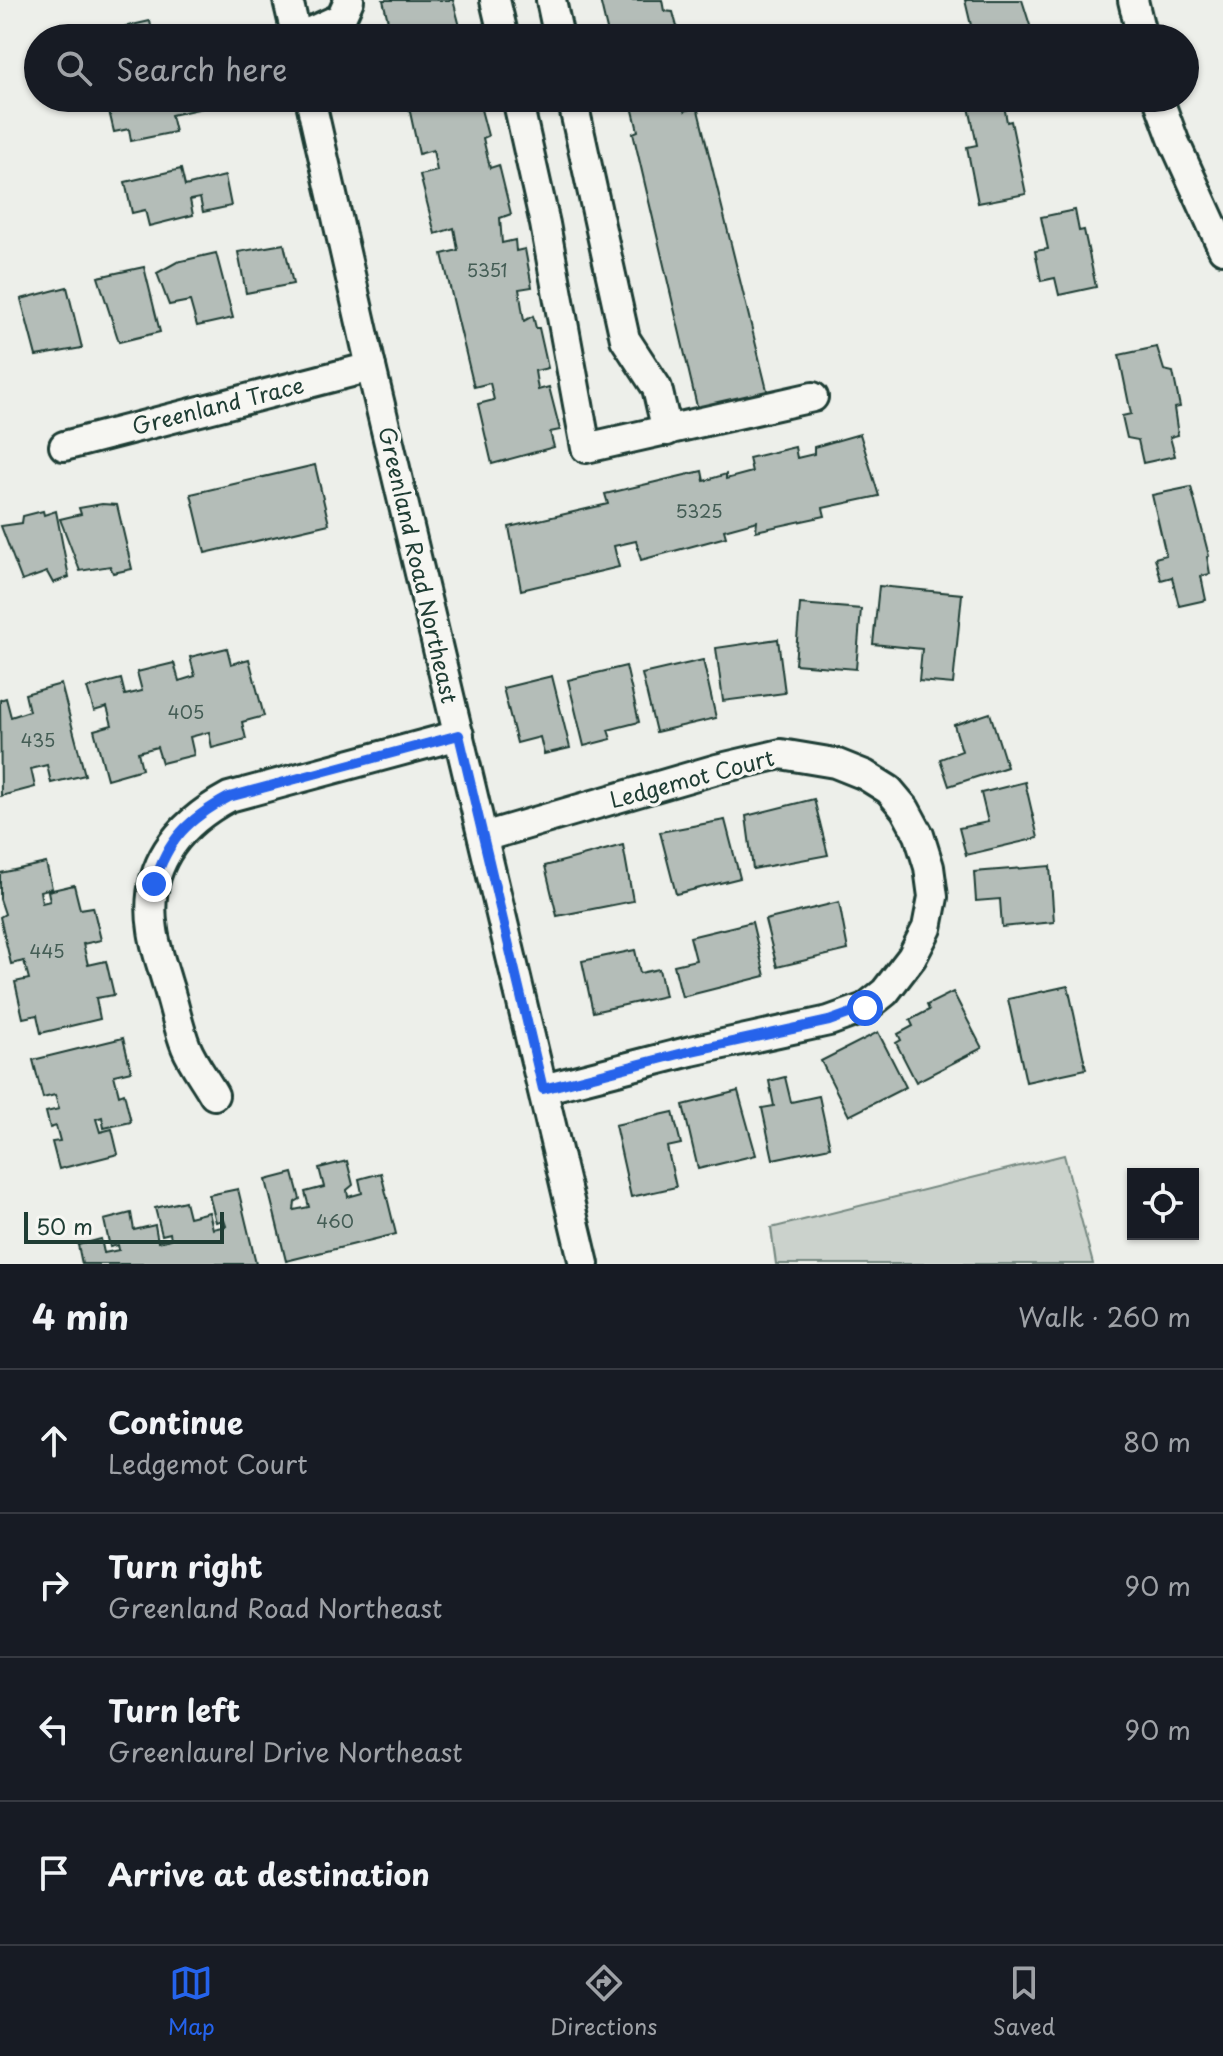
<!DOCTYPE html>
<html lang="en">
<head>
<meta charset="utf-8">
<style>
	:root { --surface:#171b24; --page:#20242c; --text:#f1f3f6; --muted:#9ea1a6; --line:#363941; --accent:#2563eb }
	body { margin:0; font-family:"Playpen Sans",sans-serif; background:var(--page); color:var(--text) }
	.controls { position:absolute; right:24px; bottom:24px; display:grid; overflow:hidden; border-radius:0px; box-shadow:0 2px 6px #0004 }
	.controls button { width:72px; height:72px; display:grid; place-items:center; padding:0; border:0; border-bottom:2px solid var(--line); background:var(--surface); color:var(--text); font:40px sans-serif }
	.scale { position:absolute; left:24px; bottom:20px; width:200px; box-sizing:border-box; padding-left:8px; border:4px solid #1f3d34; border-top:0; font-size:22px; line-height:28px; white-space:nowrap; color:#1f3d34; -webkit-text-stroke:6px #f6f6f2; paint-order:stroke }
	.stop { position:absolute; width:24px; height:24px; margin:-18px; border:6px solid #2563eb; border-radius:50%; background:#fff }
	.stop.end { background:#2563eb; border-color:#fff; box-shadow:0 2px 8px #0008 }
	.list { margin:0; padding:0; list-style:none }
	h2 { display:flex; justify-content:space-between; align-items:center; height:104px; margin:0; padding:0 32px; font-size:34px }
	h2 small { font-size:26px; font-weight:400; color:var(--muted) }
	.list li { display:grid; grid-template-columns:52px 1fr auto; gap:24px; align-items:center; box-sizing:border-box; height:144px; padding:0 32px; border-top:2px solid var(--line) }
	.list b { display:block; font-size:30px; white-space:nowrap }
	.list p { margin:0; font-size:26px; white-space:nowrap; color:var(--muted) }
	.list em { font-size:26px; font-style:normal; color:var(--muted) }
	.icon { flex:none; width:44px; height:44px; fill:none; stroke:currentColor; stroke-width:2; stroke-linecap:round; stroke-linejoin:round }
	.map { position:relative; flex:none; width:1223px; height:1264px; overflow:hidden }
	.search { position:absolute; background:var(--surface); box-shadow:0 2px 6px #0004; left:24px; right:24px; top:24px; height:88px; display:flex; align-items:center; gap:20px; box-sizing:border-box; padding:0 28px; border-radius:44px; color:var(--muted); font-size:30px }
	.sheet { height:680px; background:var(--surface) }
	nav { display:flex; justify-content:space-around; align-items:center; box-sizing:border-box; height:112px; border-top:2px solid var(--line); background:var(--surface); font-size:22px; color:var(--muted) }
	nav a { display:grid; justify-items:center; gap:4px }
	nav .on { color:var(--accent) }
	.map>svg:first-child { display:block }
	.green { fill:#cbd2cc; stroke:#758880; stroke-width:2 }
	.building { fill:#b4bdb8; stroke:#1f3d34; stroke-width:2 }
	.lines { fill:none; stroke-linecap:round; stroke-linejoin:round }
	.minor-casing { stroke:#1f3d34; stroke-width:34 }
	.minor { stroke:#f6f6f2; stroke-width:28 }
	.route { stroke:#2563eb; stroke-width:10 }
	.labels { text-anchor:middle; stroke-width:7; stroke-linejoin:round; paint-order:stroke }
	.number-label { font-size:18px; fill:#445d55 }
	.street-label { font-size:22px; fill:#1f3d34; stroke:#f6f6f2 }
</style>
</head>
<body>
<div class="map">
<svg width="1223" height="1264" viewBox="0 0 1223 1264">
	<rect width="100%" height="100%" fill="#edefea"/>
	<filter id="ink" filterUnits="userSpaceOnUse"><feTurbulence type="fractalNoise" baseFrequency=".0125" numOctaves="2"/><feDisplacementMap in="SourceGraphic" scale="16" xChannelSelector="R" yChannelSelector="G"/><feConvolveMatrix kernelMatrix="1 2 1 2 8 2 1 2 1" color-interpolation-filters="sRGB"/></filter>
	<g filter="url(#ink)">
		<polygon class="green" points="1064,1155 1093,1264 776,1264 771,1228"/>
		<g class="building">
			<polygon points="383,0 453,0 463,38 392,38"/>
			<polygon points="600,0 662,0 664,11 673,12 680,38 609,38"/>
			<polygon points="965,0 1022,0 1034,38 974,38"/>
			<polygon points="150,21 153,37 194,29 196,38 92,38 92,34"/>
			<polygon points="106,98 169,98 169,101 179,98 211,98 212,106 171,115 175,132 131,141 129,129 114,132"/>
			<polygon points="407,98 478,98 488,136 483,138 490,168 499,165 511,214 500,218 502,243 515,240 516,251 525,249 532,287 519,289 524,321 533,316 536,328 539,328 548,368 535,371 538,390 549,387 560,430 550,432 554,447 492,464 478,404 494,400 490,383 474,387 442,254 458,250 454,228 435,234 420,175 437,171 433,150 419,154"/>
			<polygon points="630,98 684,98 685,111 697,106 768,394 699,415 633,133 638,131"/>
			<polygon points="1003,100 1007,122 1011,121 1026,194 978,203 967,147 977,145 969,107"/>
			<polygon points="181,169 185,186 225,176 231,206 203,212 200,198 190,200 193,215 149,226 145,210 132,213 125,182"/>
			<polygon points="1075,210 1079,231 1084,230 1096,287 1059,295 1055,278 1041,281 1035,251 1048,249 1041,217"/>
			<polygon points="284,244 293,284 246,293 238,252"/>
			<polygon points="216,253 233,318 197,326 190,301 169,305 157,273 177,262"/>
			<polygon points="144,267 160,332 119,342 98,277"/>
			<polygon points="67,287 82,348 36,356 21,299"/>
			<polygon points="1157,347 1164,370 1173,372 1180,407 1174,408 1178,435 1170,437 1175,456 1143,463 1138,440 1127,438 1122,416 1131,414 1119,355"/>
			<polygon points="860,434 879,496 823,508 825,516 756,531 757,521 724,530 726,537 641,560 636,541 614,546 619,567 521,590 509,527 608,504 605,494 702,471 704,481 726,474 726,479 752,472 749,458 795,447 797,458 814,454 814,447"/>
			<polygon points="315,465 329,524 205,553 191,494"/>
			<polygon points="1191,487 1209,556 1207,557 1210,574 1201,576 1206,600 1179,606 1172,577 1161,580 1155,558 1166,555 1152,495"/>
			<polygon points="102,504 117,505 132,569 113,573 110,566 80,571 60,519 81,514 79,508"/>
			<polygon points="43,511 44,515 56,511 69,577 53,583 47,572 22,581 1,526 22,523 23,516"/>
			<polygon points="879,586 962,594 953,684 919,681 922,649 873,644"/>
			<polygon points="800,604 861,609 856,669 795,664"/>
			<polygon points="778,639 785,693 723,701 716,648"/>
			<polygon points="227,648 231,664 249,659 264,716 242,722 246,739 212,748 209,732 190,737 194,755 162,763 157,747 138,752 142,769 107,779 94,730 112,725 107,707 94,711 87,688 121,679 125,695 142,691 137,672 174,663 179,681 195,676 190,657"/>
			<polygon points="703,660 716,718 656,732 642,674"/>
			<polygon points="626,666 639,722 608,730 611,739 584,746 568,680"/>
			<polygon points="552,676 570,748 544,754 540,737 517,743 503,688"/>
			<polygon points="61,684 85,775 51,783 47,765 31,769 35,787 1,796 0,700 6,698 11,717 29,711 25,694"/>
			<polygon points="990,713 1007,767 949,786 940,759 962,751 954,725"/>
			<polygon points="1025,782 1038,838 966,855 959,828 988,822 981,793"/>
			<polygon points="814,799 828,855 753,869 746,816"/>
			<polygon points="725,820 740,878 676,894 660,832"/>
			<polygon points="623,845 633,901 557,916 545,866"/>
			<polygon points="46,863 52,888 40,891 42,903 50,901 48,891 74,885 80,909 93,907 101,940 83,944 88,965 106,961 114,995 96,998 100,1019 41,1033 37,1015 23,1018 15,982 29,979 24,961 11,964 0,917 5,914 0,899 0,873"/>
			<polygon points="1050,866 1054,922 1002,927 1000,899 976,901 974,872"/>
			<polygon points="839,902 848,950 777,967 765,920"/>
			<polygon points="752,922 765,976 682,997 674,965 696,960 690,937"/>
			<polygon points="635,950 640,973 659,969 665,996 593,1012 582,961"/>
			<polygon points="1068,986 1086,1069 1026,1082 1008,999"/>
			<polygon points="953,992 982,1048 916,1082 896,1043 901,1040 898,1034 913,1026 910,1020 929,1010 927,1005"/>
			<polygon points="878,1032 906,1087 849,1116 821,1061"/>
			<polygon points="123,1038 131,1071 114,1075 119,1095 124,1093 131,1122 104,1128 102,1117 96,1119 100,1132 112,1129 118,1154 59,1169 52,1142 60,1141 56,1126 50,1128 46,1112 59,1109 55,1095 43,1098 33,1060"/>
			<polygon points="785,1077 791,1102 819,1096 830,1147 773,1159 762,1108 774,1106 769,1081"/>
			<polygon points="738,1091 756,1155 698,1169 683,1105"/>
			<polygon points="673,1112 681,1144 667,1147 676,1187 631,1197 615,1125"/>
			<polygon points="347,1161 353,1185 347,1190 348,1197 362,1193 359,1179 381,1173 396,1234 286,1261 266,1180 293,1173 300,1199 295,1202 294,1210 309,1207 305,1192 324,1187 319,1168"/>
			<polygon points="238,1189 256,1264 82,1264 78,1245 101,1239 104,1253 119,1250 118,1245 110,1247 104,1220 131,1213 134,1230 155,1225 158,1242 171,1239 170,1233 162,1235 155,1208 185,1201 189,1217 209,1212 213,1229 226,1226 224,1220 216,1222 209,1195"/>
		</g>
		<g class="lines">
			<defs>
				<g id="minor">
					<polyline points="288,0 297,38"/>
					<polyline points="495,0 504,38"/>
					<polyline points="551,0 559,38"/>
					<polyline points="1133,0 1142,38"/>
					<polyline points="297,38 341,18 349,0"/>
					<polyline points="310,98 371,367 584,1264"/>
					<polyline points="517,98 545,224 586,448 813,397"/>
					<polyline points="572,98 625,339 657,388 667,431"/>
					<polyline points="1158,98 1174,141 1223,249"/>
					<polyline points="64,446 371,367"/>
					<polyline points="483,837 717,769 781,754 835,763 865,775 889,790 905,809 919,835 929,867 933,897 927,928 912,957 885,992 865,1008 829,1021 691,1051 543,1089"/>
					<path d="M214 1095C205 1079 193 1064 186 1047 178 1027 174 1004 167 983 162 965 155 947 153 930 143 867 177 825 229 797L459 735"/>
				</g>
			</defs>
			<use href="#minor" class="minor-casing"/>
			<use href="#minor" class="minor"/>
		</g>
	</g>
	<g class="lines" filter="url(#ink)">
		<path class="route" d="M154 884C168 839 188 819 229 797L459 735 543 1089 691 1051 829 1021 865 1008"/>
	</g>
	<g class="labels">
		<g class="number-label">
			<text x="487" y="277">5351</text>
			<text x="699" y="518">5325</text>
			<text x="186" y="719">405</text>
			<text x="38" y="747">435</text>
			<text x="47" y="958">445</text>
			<text x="335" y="1228">460</text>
		</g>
		<g class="street-label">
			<text transform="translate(218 406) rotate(-14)" y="8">Greenland Trace</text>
			<text transform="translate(418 565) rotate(77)" y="8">Greenland Road Northeast</text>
			<text transform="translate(692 779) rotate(-15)" y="8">Ledgemot Court</text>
		</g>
	</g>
</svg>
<div class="controls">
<button><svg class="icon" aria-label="locate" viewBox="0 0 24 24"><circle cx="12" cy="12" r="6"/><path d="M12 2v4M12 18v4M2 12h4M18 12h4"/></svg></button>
</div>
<div class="scale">50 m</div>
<div class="stop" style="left:865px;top:1008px"></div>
<div class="stop end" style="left:154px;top:884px"></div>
<div class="search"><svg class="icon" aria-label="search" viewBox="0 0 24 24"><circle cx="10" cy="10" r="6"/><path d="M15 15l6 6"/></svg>Search here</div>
</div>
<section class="sheet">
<h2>4 min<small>Walk · 260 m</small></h2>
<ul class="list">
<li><svg class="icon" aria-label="ahead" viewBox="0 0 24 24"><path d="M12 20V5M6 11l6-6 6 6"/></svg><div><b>Continue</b><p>Ledgemot Court</p></div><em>80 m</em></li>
<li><svg class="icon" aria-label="right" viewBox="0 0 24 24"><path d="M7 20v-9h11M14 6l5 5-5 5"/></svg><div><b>Turn right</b><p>Greenland Road Northeast</p></div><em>90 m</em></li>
<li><svg class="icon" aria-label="left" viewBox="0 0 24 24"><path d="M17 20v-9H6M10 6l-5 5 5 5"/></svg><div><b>Turn left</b><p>Greenlaurel Drive Northeast</p></div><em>90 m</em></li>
<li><svg class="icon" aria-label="arrive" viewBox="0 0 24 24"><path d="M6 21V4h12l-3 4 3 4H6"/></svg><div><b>Arrive at destination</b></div></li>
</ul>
</section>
<nav>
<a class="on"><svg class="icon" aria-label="map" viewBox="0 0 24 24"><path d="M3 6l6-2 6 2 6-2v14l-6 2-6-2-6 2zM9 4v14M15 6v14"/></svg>Map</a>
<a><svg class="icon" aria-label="directions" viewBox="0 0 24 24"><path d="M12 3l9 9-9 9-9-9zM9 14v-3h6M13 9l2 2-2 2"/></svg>Directions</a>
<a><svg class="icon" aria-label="saved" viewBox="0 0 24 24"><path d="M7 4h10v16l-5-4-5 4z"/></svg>Saved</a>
</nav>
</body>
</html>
